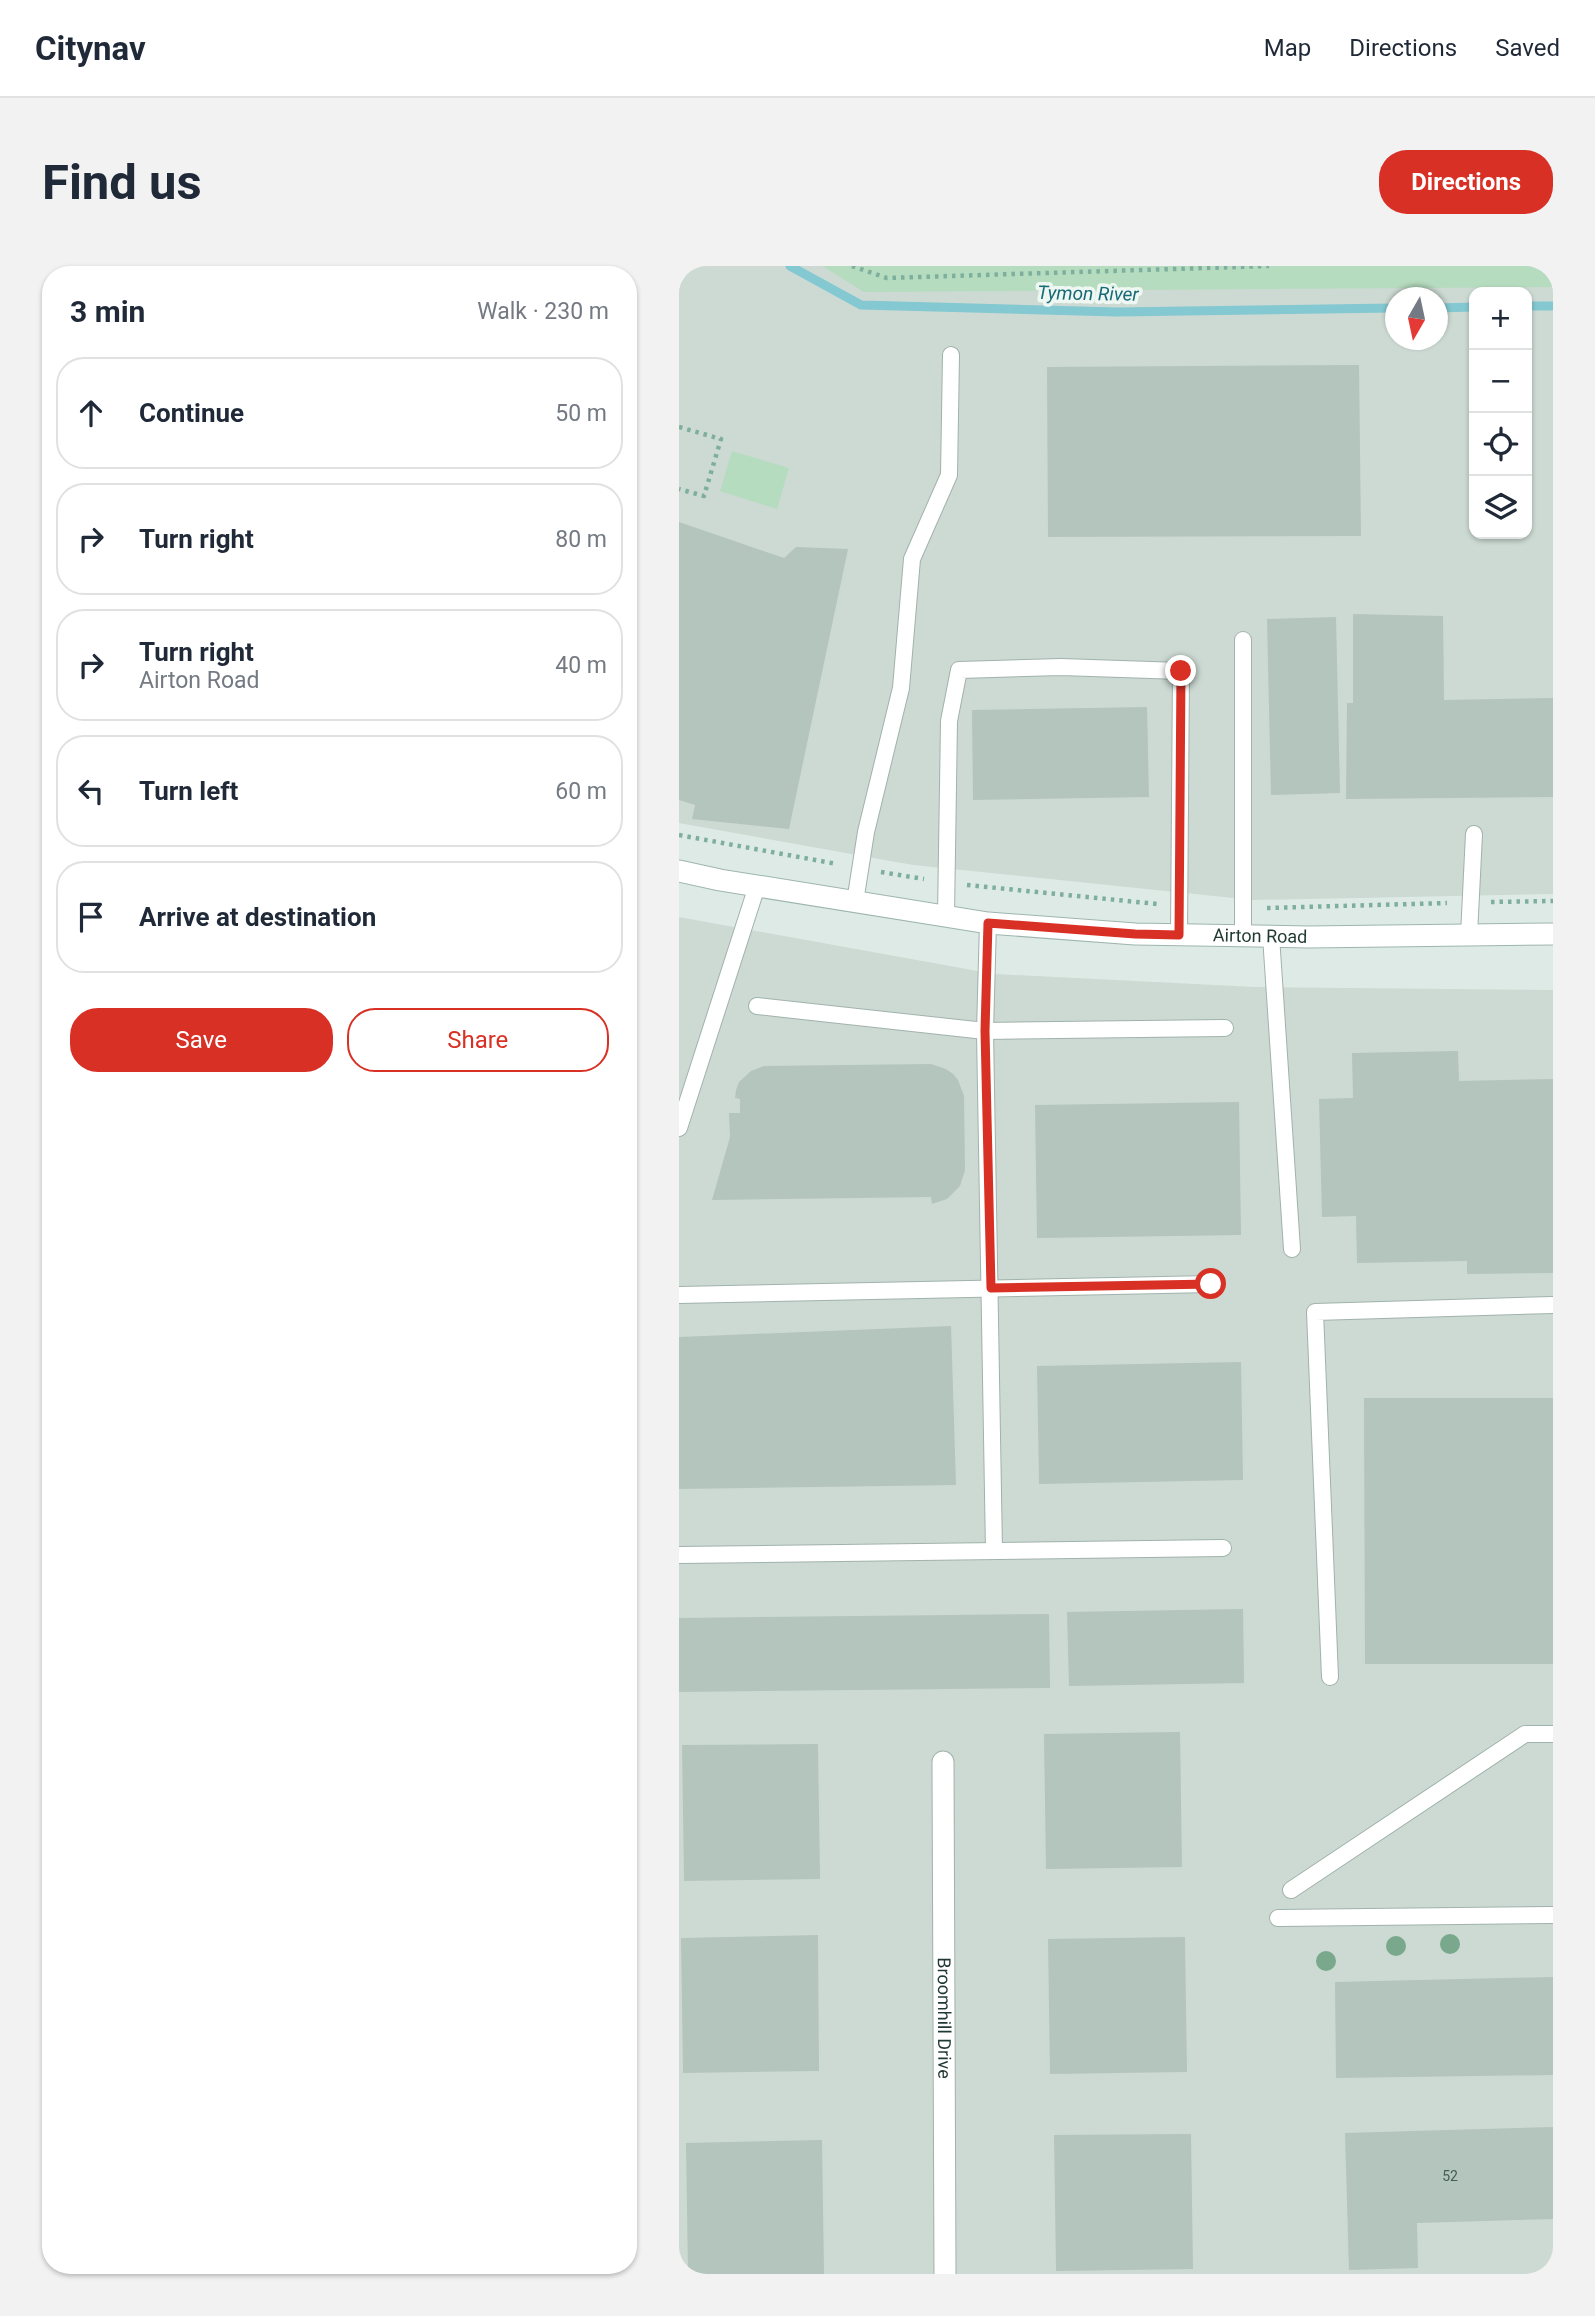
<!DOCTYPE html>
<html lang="en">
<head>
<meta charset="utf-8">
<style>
	:root { --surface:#fff; --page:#f2f2f3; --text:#1f2937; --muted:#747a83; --line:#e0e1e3; --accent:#d93025 }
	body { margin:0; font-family:Roboto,sans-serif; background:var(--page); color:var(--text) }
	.controls { position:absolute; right:21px; top:21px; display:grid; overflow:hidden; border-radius:14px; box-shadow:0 2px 5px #0004 }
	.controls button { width:63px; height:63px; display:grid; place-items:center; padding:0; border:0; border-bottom:2px solid var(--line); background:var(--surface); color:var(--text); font:35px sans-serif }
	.compass { position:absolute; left:706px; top:21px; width:63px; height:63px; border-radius:50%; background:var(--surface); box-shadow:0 2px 5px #0004; rotate:189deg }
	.stop { position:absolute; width:21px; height:21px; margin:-16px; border:5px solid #d93025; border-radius:50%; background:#fff }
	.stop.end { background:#d93025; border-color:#fff; box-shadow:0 2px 7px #0008 }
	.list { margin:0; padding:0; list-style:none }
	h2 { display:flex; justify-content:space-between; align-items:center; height:91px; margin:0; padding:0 28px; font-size:30px }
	h2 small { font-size:23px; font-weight:400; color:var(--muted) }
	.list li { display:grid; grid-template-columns:46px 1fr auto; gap:21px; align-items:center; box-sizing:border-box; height:112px; margin:0 14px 14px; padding:0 14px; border:2px solid var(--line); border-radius:28px }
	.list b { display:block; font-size:26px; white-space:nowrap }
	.list p { margin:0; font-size:23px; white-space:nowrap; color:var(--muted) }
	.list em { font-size:23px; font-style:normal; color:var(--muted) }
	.actions { display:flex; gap:14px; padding:21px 28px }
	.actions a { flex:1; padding:16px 0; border:2px solid var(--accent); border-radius:28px; text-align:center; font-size:24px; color:var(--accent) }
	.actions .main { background:var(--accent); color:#fff }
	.icon { flex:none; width:38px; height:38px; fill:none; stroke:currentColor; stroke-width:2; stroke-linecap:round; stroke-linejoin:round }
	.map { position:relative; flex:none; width:874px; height:2008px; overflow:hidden; border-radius:28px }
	header { display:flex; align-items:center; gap:42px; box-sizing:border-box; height:98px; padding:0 35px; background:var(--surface); border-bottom:2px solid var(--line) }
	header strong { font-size:33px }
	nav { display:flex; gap:38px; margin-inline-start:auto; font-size:24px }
	.intro { display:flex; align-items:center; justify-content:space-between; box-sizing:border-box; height:168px; padding:0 42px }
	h1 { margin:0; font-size:49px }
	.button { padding:18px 32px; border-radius:28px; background:var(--accent); color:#fff; font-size:24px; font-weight:700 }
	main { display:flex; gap:42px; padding:0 42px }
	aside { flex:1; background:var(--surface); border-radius:28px; box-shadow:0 2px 5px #0004 }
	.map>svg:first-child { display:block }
	.built { fill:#ccdad3; fill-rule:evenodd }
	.green { fill:#b6dcbf }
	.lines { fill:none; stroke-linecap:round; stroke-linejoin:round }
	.stream { stroke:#84c8d1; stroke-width:9 }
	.building { fill:#b4c5bd }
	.lane-casing { stroke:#a1b2ac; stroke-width:18 }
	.street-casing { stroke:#a1b2ac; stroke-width:23 }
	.secondary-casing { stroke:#9db6ac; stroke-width:23 }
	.path { stroke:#7eaf9e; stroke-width:4.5; stroke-dasharray:3.5 5; stroke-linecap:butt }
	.lane { stroke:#fff; stroke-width:16 }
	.street { stroke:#fff; stroke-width:21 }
	.secondary { stroke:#fff; stroke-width:21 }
	.tree { fill:#7aa88c }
	.route { stroke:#d93025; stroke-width:9 }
	.labels { text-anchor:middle; stroke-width:7; stroke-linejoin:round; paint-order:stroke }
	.number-label { font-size:14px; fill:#445d55 }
	.street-label { font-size:18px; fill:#1f3a32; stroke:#eff7f2 }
	.water-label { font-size:19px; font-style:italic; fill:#196a77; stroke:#eff7f2 }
</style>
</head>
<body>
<header>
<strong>Citynav</strong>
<nav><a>Map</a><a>Directions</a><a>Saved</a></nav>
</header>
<div class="intro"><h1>Find us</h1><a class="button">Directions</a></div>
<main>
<aside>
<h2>3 min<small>Walk · 230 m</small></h2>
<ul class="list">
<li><svg class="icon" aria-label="ahead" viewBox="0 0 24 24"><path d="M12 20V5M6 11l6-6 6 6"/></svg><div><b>Continue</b></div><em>50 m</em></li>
<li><svg class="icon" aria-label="right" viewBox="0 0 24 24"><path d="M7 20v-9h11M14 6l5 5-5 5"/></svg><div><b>Turn right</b></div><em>80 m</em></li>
<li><svg class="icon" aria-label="right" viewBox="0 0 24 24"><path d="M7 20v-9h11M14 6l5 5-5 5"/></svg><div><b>Turn right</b><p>Airton Road</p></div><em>40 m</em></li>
<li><svg class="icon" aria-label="left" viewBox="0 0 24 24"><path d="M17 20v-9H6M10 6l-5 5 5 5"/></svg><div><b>Turn left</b></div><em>60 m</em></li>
<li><svg class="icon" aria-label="arrive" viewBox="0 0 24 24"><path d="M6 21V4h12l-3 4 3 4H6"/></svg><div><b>Arrive at destination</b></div></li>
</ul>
<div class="actions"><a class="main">Save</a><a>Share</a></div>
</aside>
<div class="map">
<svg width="874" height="2008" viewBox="0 0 874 2008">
	<rect width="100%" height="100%" fill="#deeae5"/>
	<g class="built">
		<path d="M0 0H874V628L574 634 234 599 0 557ZM795 26H848V268H795ZM716 32H758V74H716Z"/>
		<polygon points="0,651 315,708 575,721 874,724 874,2008 0,2008"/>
	</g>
	<g class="green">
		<polygon points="143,0 874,0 874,21 185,26"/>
		<polygon points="53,185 110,202 98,243 41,225"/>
	</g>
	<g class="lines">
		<g class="stream">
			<polyline points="111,0 182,39 438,46 716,42"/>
			<polyline points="848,40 874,40"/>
			<polyline points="758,42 795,41"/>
		</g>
	</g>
	<g class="building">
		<polygon points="680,99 682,270 369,271 368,101"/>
		<polygon points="0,256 105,292 117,281 169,283 110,563 13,553 16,539 0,534"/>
		<polygon points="674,348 764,350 765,434 874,432 874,531 667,533 668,437 674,437"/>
		<polygon points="657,351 661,527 592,529 588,353"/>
		<polygon points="468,441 470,531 294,534 293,444"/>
		<polygon points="779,785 780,815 874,813 874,1007 788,1008 788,995 678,997 677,950 643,951 640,833 674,832 673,787"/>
		<polygon points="252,798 267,803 274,808 279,814 285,830 286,904 281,920 268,933 253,938 252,931 33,934 51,871 50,847 61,847 61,833 56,832 57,824 60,816 72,805 85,800"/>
		<polygon points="560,836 562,969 358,972 356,839"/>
		<polygon points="272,1060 277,1219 0,1223 0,1071"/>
		<polygon points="562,1096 564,1214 360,1218 358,1100"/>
		<polygon points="685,1132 874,1132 874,1398 686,1398"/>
		<polygon points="564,1343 565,1417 390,1420 388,1346"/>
		<polygon points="370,1348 371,1422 0,1426 0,1352"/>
		<polygon points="501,1466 503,1601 367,1603 365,1468"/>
		<polygon points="139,1478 141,1613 5,1615 3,1479"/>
		<polygon points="139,1669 140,1805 4,1807 2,1672"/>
		<polygon points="506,1671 508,1806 371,1808 369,1673"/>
		<polygon points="874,1711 874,1809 657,1812 656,1716"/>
		<polygon points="874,1861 874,1953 738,1957 739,2002 670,2004 666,1867"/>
		<polygon points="512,1868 514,2003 377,2005 375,1869"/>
		<polygon points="143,1874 145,2008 9,2008 7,1877"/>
	</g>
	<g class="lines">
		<defs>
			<g id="lane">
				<polyline points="564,374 564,670"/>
				<polyline points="176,636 187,566 222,422 233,293 270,209 272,89"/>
				<polyline points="267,650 270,455 280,404 382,401 502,405 500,669"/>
				<polyline points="309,657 306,765 315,1285"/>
				<polyline points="790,669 795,568"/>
				<polyline points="592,670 613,983"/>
				<polyline points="78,740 306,765 546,762"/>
				<polyline points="0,862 78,620"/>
				<polyline points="0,1029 532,1018"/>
				<polyline points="0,1289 544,1282"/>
				<polyline points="651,1411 636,1046 874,1039"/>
				<polyline points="612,1624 846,1468 874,1468"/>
				<polyline points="599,1652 874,1649"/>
			</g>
			<g id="street">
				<path id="s1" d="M264 1496 266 2008"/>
			</g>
			<g id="secondary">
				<path id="s2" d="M0 605 41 614 309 657 456 668 630 671 874 668"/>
			</g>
		</defs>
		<use href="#lane" class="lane-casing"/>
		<use href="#street" class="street-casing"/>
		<use href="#secondary" class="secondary-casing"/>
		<g class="path">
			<polyline points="173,0 208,12 590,0"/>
			<polyline points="0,161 42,173 25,230 0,223"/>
			<polyline points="0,569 158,598"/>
			<polyline points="202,606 245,613"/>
			<polyline points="288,619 478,638"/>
			<polyline points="812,636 874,635"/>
			<polyline points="588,642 768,637"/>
		</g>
		<use href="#lane" class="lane"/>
		<use href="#street" class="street"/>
		<use href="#secondary" class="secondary"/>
	</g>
	<g class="tree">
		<circle cx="771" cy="1678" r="10"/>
		<circle cx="717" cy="1680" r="10"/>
		<circle cx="647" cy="1695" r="10"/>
	</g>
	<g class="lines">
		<polyline class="route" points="502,405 500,669 456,668 309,657 306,765 312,1022 532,1018"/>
	</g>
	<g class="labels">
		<g class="number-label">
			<text x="771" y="1915">52</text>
		</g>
		<g class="street-label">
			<text dy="6" stroke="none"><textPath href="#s2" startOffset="586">Airton Road</textPath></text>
			<text dy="6" stroke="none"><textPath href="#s1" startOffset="256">Broomhill Drive</textPath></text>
		</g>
		<g class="water-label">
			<text transform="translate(409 27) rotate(1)" y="7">Tymon River</text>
		</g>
	</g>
</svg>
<div class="controls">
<button>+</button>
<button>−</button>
<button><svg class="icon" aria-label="locate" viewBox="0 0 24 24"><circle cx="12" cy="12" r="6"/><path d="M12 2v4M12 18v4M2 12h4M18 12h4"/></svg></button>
<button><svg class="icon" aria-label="layers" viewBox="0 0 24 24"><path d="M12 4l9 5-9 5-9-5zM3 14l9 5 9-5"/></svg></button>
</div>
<svg class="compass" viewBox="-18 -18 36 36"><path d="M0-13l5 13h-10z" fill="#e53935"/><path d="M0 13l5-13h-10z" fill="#747a83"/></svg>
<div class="stop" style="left:532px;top:1018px"></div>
<div class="stop end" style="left:502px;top:405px"></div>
</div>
</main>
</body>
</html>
